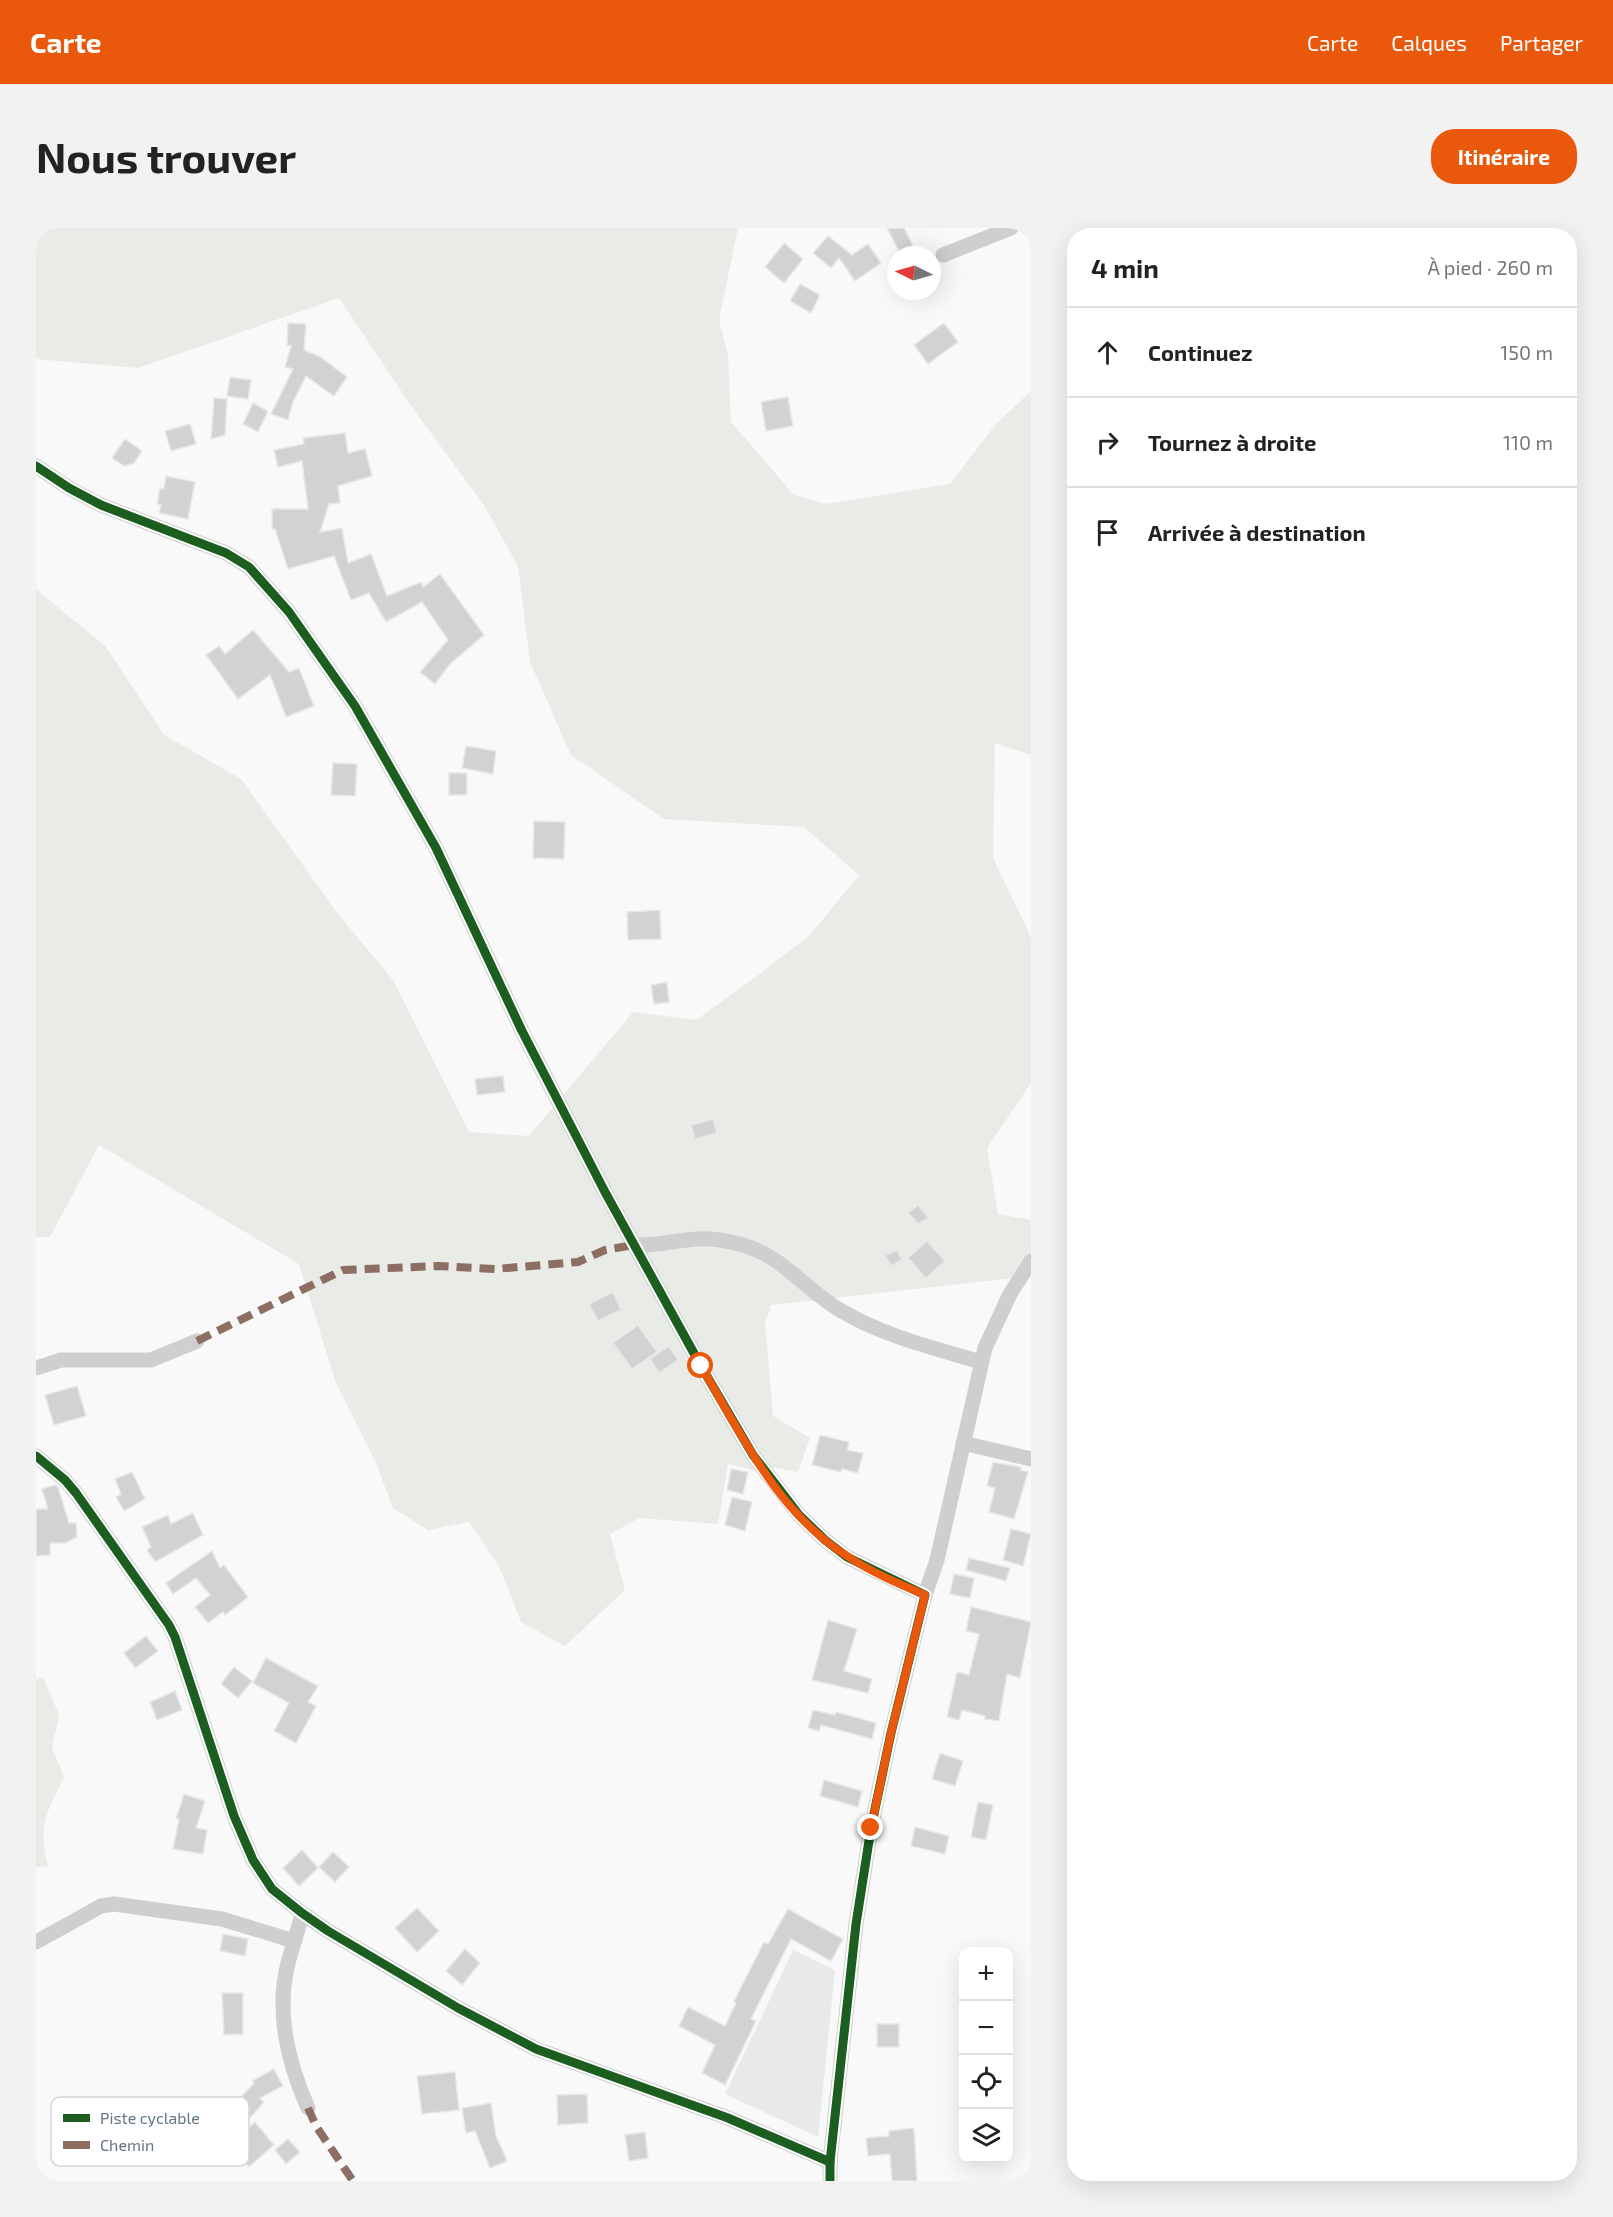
<!DOCTYPE html>
<html lang="fr">
<head>
<meta charset="utf-8">
<style>
	:root { --surface:#fff; --page:#f2f2f2; --text:#222; --muted:#767676; --line:#e0e0e0; --accent:#ea580c }
	body { margin:0; font-family:"Exo 2",sans-serif; background:var(--page); color:var(--text) }
	.controls { position:absolute; right:18px; bottom:18px; display:grid; overflow:hidden; border-radius:12px; box-shadow:0 6px 24px #0002 }
	.controls button { width:54px; height:54px; display:grid; place-items:center; padding:0; border:0; border-bottom:2px solid var(--line); background:var(--surface); color:var(--text); font:30px sans-serif }
	.compass { position:absolute; left:851px; top:18px; width:54px; height:54px; border-radius:50%; background:var(--surface); box-shadow:0 6px 24px #0002; rotate:275deg }
	.stop { position:absolute; width:18px; height:18px; margin:-14px; border:4px solid #ea580c; border-radius:50%; background:#fff }
	.stop.end { background:#ea580c; border-color:#fff; box-shadow:0 2px 6px #0008 }
	.list { margin:0; padding:0; list-style:none }
	h2 { display:flex; justify-content:space-between; align-items:center; height:78px; margin:0; padding:0 24px; font-size:26px }
	h2 small { font-size:20px; font-weight:400; color:var(--muted) }
	.list li { display:grid; grid-template-columns:39px 1fr auto; gap:18px; align-items:center; box-sizing:border-box; height:90px; padding:0 24px; border-top:2px solid var(--line) }
	.list b { display:block; font-size:22px; white-space:nowrap }
	.list em { font-size:20px; font-style:normal; color:var(--muted) }
	.icon { flex:none; width:33px; height:33px; fill:none; stroke:currentColor; stroke-width:2; stroke-linecap:round; stroke-linejoin:round }
	.map { position:relative; flex:none; width:995px; height:1953px; overflow:hidden; border-radius:24px }
	header { display:flex; align-items:center; gap:36px; box-sizing:border-box; height:84px; padding:0 30px; background:var(--accent); color:#fff }
	header strong { font-size:28px }
	nav { display:flex; gap:33px; margin-inline-start:auto; font-size:21px }
	.intro { display:flex; align-items:center; justify-content:space-between; box-sizing:border-box; height:144px; padding:0 36px }
	h1 { margin:0; font-size:42px }
	.button { padding:15px 27px; border-radius:24px; background:var(--accent); color:#fff; font-size:21px; font-weight:700 }
	main { display:flex; gap:36px; padding:0 36px }
	aside { flex:1; background:var(--surface); border-radius:24px; box-shadow:0 6px 24px #0002 }
	.map>svg:first-child { display:block }
	.built { fill:#e8e9e9 }
	.green { fill:#e8ebe6 }
	.building { fill:#d0d2d3; stroke:#e8e8e8; stroke-width:1.5 }
	.lines { fill:none; stroke-linecap:round; stroke-linejoin:round }
	.street { stroke:#cecfd0; stroke-width:15 }
	.quiet { stroke:#8d6e63; stroke-width:8; stroke-dasharray:15 8; stroke-linecap:butt }
	.cycleway-casing { stroke:#fff; stroke-width:13 }
	.cycleway { stroke:#1b5e20; stroke-width:9 }
	.route { stroke:#ea580c; stroke-width:8 }
	.key { fill:#fff; stroke:#d1d6da; stroke-width:1.5 }
	.key-label { font-size:16px; fill:#657683 }
</style>
</head>
<body>
<header>
<strong>Carte</strong>
<nav><a>Carte</a><a>Calques</a><a>Partager</a></nav>
</header>
<div class="intro"><h1>Nous trouver</h1><a class="button">Itinéraire</a></div>
<main>
<div class="map">
<svg width="995" height="1953" viewBox="0 0 995 1953">
	<rect width="100%" height="100%" fill="#f9f9f9"/>
	<polygon class="built" points="757,1722 799,1742 782,1909 689,1866"/>
	<g class="green">
		<polygon points="0,0 702,0 683,92 692,128 695,194 758,267 789,276 914,256 960,196 995,163 995,527 959,515 957,630 995,709 995,855 951,920 962,986 995,992 995,1048 735,1077 729,1095 737,1188 774,1210 762,1244 734,1239 719,1243 692,1236 682,1296 603,1290 574,1306 589,1362 529,1418 485,1394 463,1338 433,1294 392,1302 357,1280 340,1235 300,1155 263,1036 63,917 14,1009 0,1009 0,361 70,419 128,507 205,551 302,686 357,752 433,904 493,908 597,784 660,792 717,751 774,707 823,647 768,599 628,591 535,527 494,434 482,338 448,277 378,182 303,70 102,140 0,131"/>
		<path d="M7 1449 23 1487 16 1520 28 1549C11 1585 1 1597 12 1638L0 1639V1452Z"/>
	</g>
	<g class="building">
		<polygon points="851,0 868,0 877,18 864,25"/>
		<polygon points="792,8 816,27 832,16 845,35 819,53 803,30 795,40 777,25"/>
		<polygon points="748,15 767,31 748,55 729,39"/>
		<polygon points="764,56 784,67 775,85 754,73"/>
		<polygon points="252,95 270,96 268,122 284,129 311,149 298,168 270,148 257,174 252,192 235,186 257,141 249,139 255,118 251,117"/>
		<polygon points="908,95 922,114 892,136 878,117"/>
		<polygon points="194,149 215,152 212,171 191,168"/>
		<polygon points="752,169 757,198 730,203 725,174"/>
		<polygon points="178,170 191,171 189,207 175,211"/>
		<polygon points="217,175 232,183 222,204 207,196"/>
		<polygon points="154,196 160,216 135,223 129,203"/>
		<polygon points="309,205 312,225 329,221 336,248 302,258 304,275 293,276 284,304 306,300 312,335 335,326 351,368 385,354 387,359 404,346 448,407 414,436 399,456 384,444 412,412 386,374 350,394 333,365 315,372 298,328 252,341 239,301 236,301 236,281 272,281 266,233 242,239 238,222 268,216 267,210"/>
		<polygon points="89,211 106,223 98,235 88,238 76,230"/>
		<polygon points="130,248 159,254 152,291 123,285 125,277 121,276 124,260 128,261"/>
		<polygon points="217,402 253,444 263,440 278,478 250,489 234,447 202,471 170,427 183,418 189,426"/>
		<polygon points="430,518 460,523 457,546 426,540"/>
		<polygon points="297,535 321,536 319,568 295,567"/>
		<rect x="413" y="545" width="18" height="22"/>
		<polygon points="498,593 529,594 528,631 497,630"/>
		<polygon points="624,682 625,711 592,712 591,684"/>
		<polygon points="631,754 633,774 618,776 615,757"/>
		<polygon points="467,848 469,864 441,867 439,851"/>
		<polygon points="677,891 681,905 659,911 655,897"/>
		<polygon points="882,977 893,990 882,996 872,985"/>
		<polygon points="891,1013 909,1033 890,1050 872,1030"/>
		<polygon points="861,1022 866,1032 855,1038 849,1027"/>
		<polygon points="577,1064 585,1082 562,1093 553,1076"/>
		<polygon points="602,1097 621,1124 596,1141 577,1115"/>
		<polygon points="633,1118 642,1132 623,1145 614,1131"/>
		<polygon points="41,1158 50,1188 18,1197 9,1167"/>
		<polygon points="784,1207 813,1214 811,1222 827,1225 822,1245 806,1241 805,1244 776,1237"/>
		<polygon points="957,1234 985,1239 984,1242 992,1244 978,1291 953,1284 959,1260 951,1258"/>
		<polygon points="695,1241 712,1244 707,1266 691,1262"/>
		<polygon points="96,1244 109,1271 88,1283 80,1269 85,1266 79,1251"/>
		<polygon points="19,1257 22,1259 33,1295 40,1295 41,1309 29,1315 14,1315 14,1327 0,1328 0,1281 12,1281 6,1261"/>
		<polygon points="696,1269 716,1274 709,1303 689,1297"/>
		<polygon points="157,1285 167,1307 119,1334 111,1322 115,1319 106,1299 132,1287 135,1296"/>
		<polygon points="975,1301 995,1306 987,1338 967,1332"/>
		<polygon points="176,1323 184,1340 188,1337 212,1369 189,1387 187,1384 172,1395 159,1379 174,1367 160,1350 137,1366 130,1355"/>
		<polygon points="933,1330 974,1340 970,1353 930,1342"/>
		<polygon points="918,1346 938,1350 934,1370 914,1366"/>
		<polygon points="935,1379 995,1394 984,1450 971,1446 963,1493 949,1491 949,1488 926,1482 923,1492 911,1489 921,1444 933,1447 943,1406 930,1403"/>
		<polygon points="792,1392 821,1401 808,1443 836,1451 832,1465 776,1452"/>
		<polygon points="110,1408 122,1423 99,1440 88,1425"/>
		<polygon points="230,1430 282,1458 272,1474 280,1478 260,1515 238,1503 253,1475 217,1455"/>
		<polygon points="198,1439 216,1453 202,1470 185,1456"/>
		<polygon points="139,1463 146,1482 121,1492 114,1474"/>
		<polygon points="777,1482 799,1487 800,1484 840,1495 836,1511 785,1497 783,1503 772,1500"/>
		<polygon points="904,1525 927,1533 919,1558 896,1551"/>
		<polygon points="788,1552 826,1563 822,1579 784,1568"/>
		<polygon points="148,1566 169,1573 160,1600 171,1602 167,1626 137,1621 143,1591 140,1591"/>
		<polygon points="942,1574 957,1577 950,1612 935,1609"/>
		<polygon points="879,1599 913,1608 909,1626 875,1618"/>
		<polygon points="266,1622 282,1640 263,1658 247,1640"/>
		<polygon points="297,1624 313,1639 299,1654 283,1639"/>
		<polygon points="381,1680 403,1703 381,1724 359,1700"/>
		<polygon points="752,1681 807,1711 795,1733 755,1711 715,1791 720,1793 689,1857 666,1845 679,1817 643,1798 652,1779 689,1798 700,1775 698,1773 728,1714 732,1716"/>
		<polygon points="187,1706 212,1711 209,1728 184,1723"/>
		<polygon points="429,1721 444,1735 426,1757 410,1743"/>
		<polygon points="186,1765 207,1765 207,1806 188,1807"/>
		<rect x="841" y="1796" width="22" height="23"/>
		<polygon points="238,1841 247,1858 224,1870 228,1874 213,1891 198,1877 218,1855 216,1853"/>
		<polygon points="419,1844 423,1882 386,1886 381,1848"/>
		<polygon points="551,1866 552,1895 522,1897 521,1867"/>
		<polygon points="455,1875 460,1908 471,1933 454,1940 439,1903 430,1905 426,1880"/>
		<polygon points="219,1894 238,1917 213,1939 193,1916"/>
		<polygon points="878,1900 881,1953 856,1953 854,1926 832,1928 830,1910 853,1908 853,1903"/>
		<polygon points="609,1904 612,1930 593,1933 589,1907"/>
		<polygon points="252,1911 264,1924 250,1936 239,1922"/>
	</g>
	<g class="lines">
		<g class="street">
			<polyline points="907,27 975,0"/>
			<polyline points="0,238 33,260 65,277 190,325 213,339 253,384 319,478 400,620 486,803 569,964 665,1138 717,1227 763,1287 789,1312 811,1329 889,1367 855,1505 835,1600 820,1696 794,1934 794,1953"/>
			<path d="M598 1017C623 1018 639 1012 662 1011 675 1010 694 1013 707 1017 746 1028 770 1062 804 1082 847 1108 898 1120 945 1134"/>
			<polyline points="0,1140 25,1132 115,1132 161,1113"/>
			<polyline points="927,1215 995,1231"/>
			<polyline points="0,1228 29,1252 40,1265 133,1397 139,1409 198,1588 217,1632 236,1661 266,1685 292,1703 422,1780 500,1821 692,1890 794,1934"/>
			<polyline points="889,1367 901,1332 949,1120 974,1066 995,1033"/>
			<path d="M266 1685C262 1705 254 1724 250 1744 241 1789 254 1839 272 1880"/>
			<polyline points="0,1714 65,1678 78,1676 186,1691 258,1713"/>
		</g>
		<g class="quiet">
			<polyline points="161,1113 307,1042 402,1038 459,1041 542,1034 569,1022 598,1017"/>
			<polyline points="272,1880 280,1898 317,1953"/>
		</g>
		<defs>
			<g id="cycleway">
				<polyline points="0,238 33,260 65,277 190,325 213,339 253,384 319,478 400,620 486,803 569,964 665,1138 717,1227 763,1287 789,1312 811,1329 889,1367 855,1505 835,1600 820,1696 794,1934 794,1953"/>
				<polyline points="0,1228 29,1252 40,1265 133,1397 139,1409 198,1588 217,1632 236,1661 266,1685 292,1703 422,1780 500,1821 692,1890 794,1934"/>
			</g>
		</defs>
		<use href="#cycleway" class="cycleway-casing"/>
		<use href="#cycleway" class="cycleway"/>
	</g>
	<g class="lines">
		<path class="route" d="M665 1138C705 1206 742 1285 811 1328 835 1344 863 1356 889 1367L855 1505 835 1600"/>
	</g>
	<rect x="15" y="1869" width="198" height="69" rx="9" class="key"/>
	<rect x="27" y="1886" width="27" height="8" fill="#1b5e20"/>
	<rect x="27" y="1913" width="27" height="8" fill="#8d6e63"/>
	<g class="key-label">
		<text x="64" y="1896">Piste cyclable</text>
		<text x="64" y="1923">Chemin</text>
	</g>
</svg>
<div class="controls">
<button>+</button>
<button>−</button>
<button><svg class="icon" aria-label="locate" viewBox="0 0 24 24"><circle cx="12" cy="12" r="6"/><path d="M12 2v4M12 18v4M2 12h4M18 12h4"/></svg></button>
<button><svg class="icon" aria-label="layers" viewBox="0 0 24 24"><path d="M12 4l9 5-9 5-9-5zM3 14l9 5 9-5"/></svg></button>
</div>
<svg class="compass" viewBox="-18 -18 36 36"><path d="M0-13l5 13h-10z" fill="#e53935"/><path d="M0 13l5-13h-10z" fill="#767676"/></svg>
<div class="stop" style="left:665px;top:1138px"></div>
<div class="stop end" style="left:835px;top:1600px"></div>
</div>
<aside>
<h2>4 min<small>À pied · 260 m</small></h2>
<ul class="list">
<li><svg class="icon" aria-label="ahead" viewBox="0 0 24 24"><path d="M12 20V5M6 11l6-6 6 6"/></svg><div><b>Continuez</b></div><em>150 m</em></li>
<li><svg class="icon" aria-label="right" viewBox="0 0 24 24"><path d="M7 20v-9h11M14 6l5 5-5 5"/></svg><div><b>Tournez à droite</b></div><em>110 m</em></li>
<li><svg class="icon" aria-label="arrive" viewBox="0 0 24 24"><path d="M6 21V4h12l-3 4 3 4H6"/></svg><div><b>Arrivée à destination</b></div></li>
</ul>
</aside>
</main>
</body>
</html>
